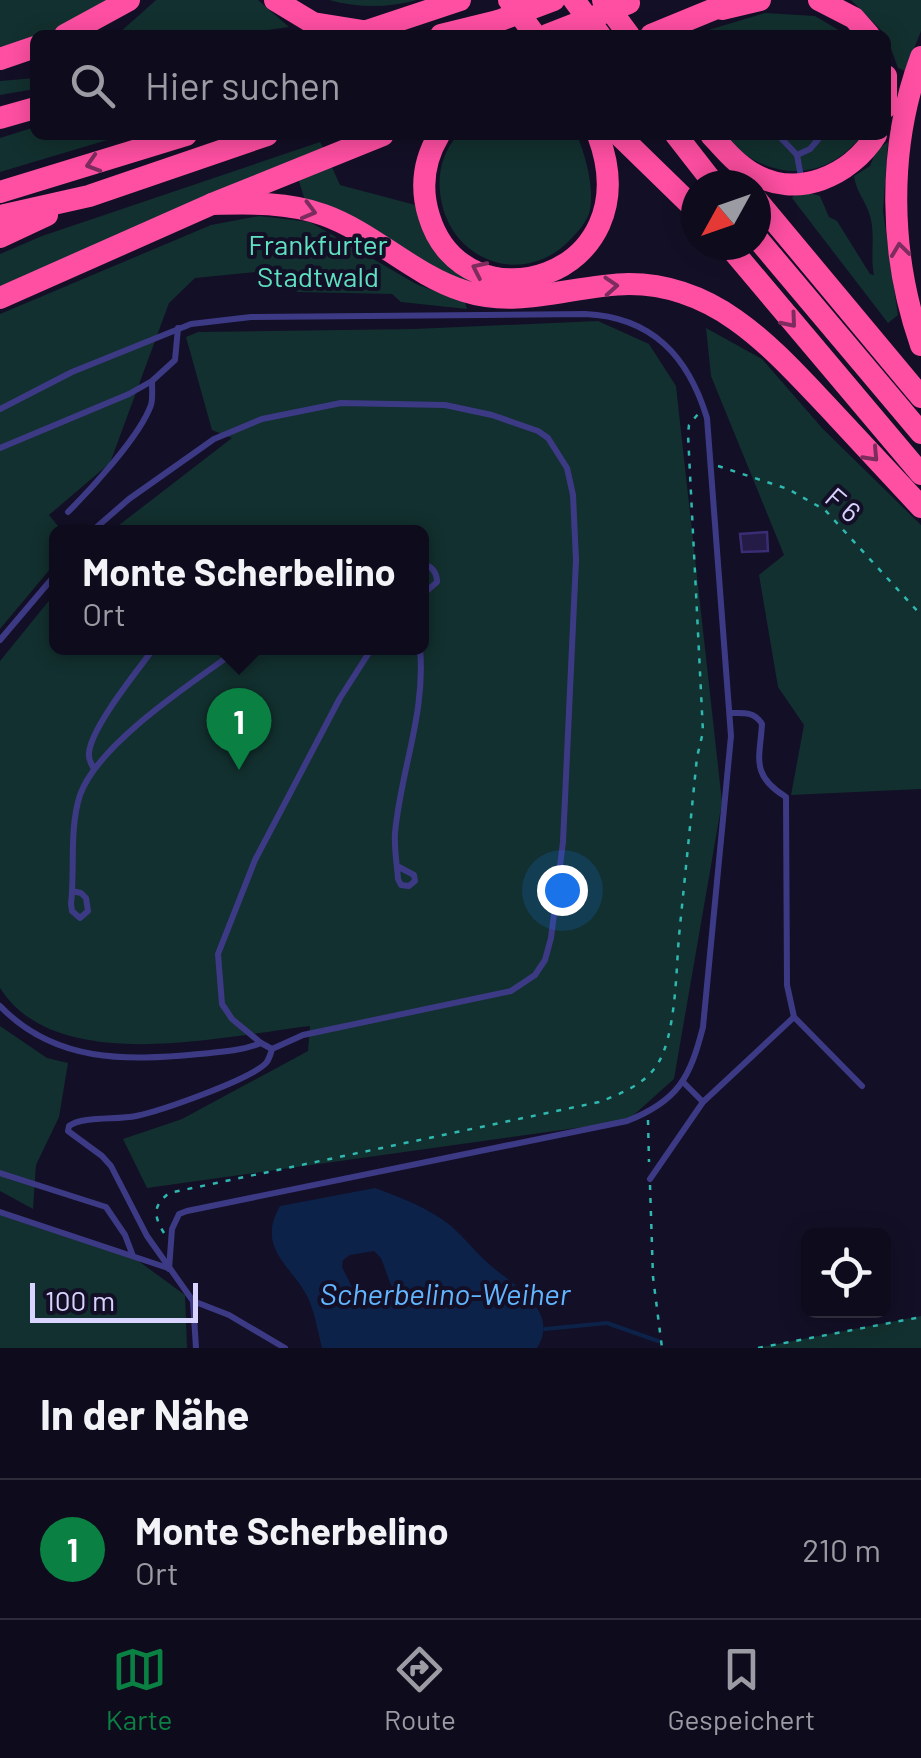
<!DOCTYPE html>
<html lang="de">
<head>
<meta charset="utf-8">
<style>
	:root { --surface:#0e0b1c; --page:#1c1929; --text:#f1f3f6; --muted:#9b9ba3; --line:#2e2b3b; --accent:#0b8043 }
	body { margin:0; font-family:Barlow,sans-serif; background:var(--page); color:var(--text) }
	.controls { position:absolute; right:30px; bottom:30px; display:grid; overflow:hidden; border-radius:15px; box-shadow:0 5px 25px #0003 }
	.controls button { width:90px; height:90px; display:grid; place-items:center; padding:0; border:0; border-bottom:2px solid var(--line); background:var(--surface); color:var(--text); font:50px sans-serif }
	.compass { position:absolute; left:681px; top:170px; width:90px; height:90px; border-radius:50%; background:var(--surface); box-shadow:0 5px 25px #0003; rotate:230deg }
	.scale { position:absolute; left:30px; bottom:25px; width:168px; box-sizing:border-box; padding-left:10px; border:5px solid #d9d4ff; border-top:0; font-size:28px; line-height:35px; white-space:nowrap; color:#d9d4ff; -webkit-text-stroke:8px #130f26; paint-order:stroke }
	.you { position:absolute; left:562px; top:890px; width:35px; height:35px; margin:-25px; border:8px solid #fff; border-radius:50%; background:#1a73e8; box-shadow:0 0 0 15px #1a73e833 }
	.badge { display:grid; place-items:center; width:65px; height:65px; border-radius:50%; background:var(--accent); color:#fff; font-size:32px; font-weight:700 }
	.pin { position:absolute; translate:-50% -82px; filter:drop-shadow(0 2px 5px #0008) }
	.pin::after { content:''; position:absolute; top:52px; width:35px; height:30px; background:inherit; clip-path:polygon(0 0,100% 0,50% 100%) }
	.popup { position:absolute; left:49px; top:525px; width:380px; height:130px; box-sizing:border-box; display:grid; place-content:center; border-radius:15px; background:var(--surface); filter:drop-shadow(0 2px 8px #0005); font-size:32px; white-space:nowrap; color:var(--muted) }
	.popup b { font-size:38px; color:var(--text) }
	.popup::after { content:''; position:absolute; left:50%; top:100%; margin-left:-20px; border:20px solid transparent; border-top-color:var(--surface) }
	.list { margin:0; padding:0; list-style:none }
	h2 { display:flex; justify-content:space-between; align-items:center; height:130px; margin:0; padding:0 40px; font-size:42px }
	h2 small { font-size:32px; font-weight:400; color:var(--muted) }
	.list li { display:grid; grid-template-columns:65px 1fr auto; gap:30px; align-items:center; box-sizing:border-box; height:140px; padding:0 40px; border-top:2px solid var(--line) }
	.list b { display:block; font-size:38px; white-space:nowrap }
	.list p { margin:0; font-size:32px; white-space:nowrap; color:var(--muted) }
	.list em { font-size:32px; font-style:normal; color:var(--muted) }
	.icon { flex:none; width:55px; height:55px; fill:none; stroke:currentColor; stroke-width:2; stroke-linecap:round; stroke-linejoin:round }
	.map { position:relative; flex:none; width:921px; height:1348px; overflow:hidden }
	.search { position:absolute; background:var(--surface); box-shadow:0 5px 25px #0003; left:30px; right:30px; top:30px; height:110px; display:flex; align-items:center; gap:25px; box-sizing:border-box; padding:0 35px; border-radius:15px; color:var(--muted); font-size:38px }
	.sheet { height:270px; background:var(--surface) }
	nav { display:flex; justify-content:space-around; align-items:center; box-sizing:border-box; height:140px; border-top:2px solid var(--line); background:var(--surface); font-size:28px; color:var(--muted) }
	nav a { display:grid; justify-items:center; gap:5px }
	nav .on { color:var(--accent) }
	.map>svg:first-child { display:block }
	.green { fill:#12302f }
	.water { fill:#0c2248; fill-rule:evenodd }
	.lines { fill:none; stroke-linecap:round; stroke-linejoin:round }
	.stream { stroke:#0c2248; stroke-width:4 }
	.building { fill:#241b47; stroke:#3b2d73; stroke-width:2.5 }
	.path { stroke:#2fb8b0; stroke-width:2.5; stroke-dasharray:5 8; stroke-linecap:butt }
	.lane { stroke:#3d3a85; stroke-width:6 }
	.highway { stroke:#ff4fa3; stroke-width:22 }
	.highway-bridge { stroke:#ff4fa3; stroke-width:22 }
	.oneway { stroke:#7d2c5e }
	.labels { text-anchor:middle; stroke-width:8; stroke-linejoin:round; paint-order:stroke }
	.park-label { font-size:28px; fill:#5fe0c0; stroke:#130f26 }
	.street-label { font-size:28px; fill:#d9d4ff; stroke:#130f26 }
	.water-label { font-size:30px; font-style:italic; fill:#62b6ff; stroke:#130f26 }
</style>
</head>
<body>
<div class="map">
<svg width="921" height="1348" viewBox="0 0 921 1348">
	<rect width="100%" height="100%" fill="#130f26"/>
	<g class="green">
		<polygon points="0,0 117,0 51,35 35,35 35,42 0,52"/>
		<polygon points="156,0 258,0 289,27 233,35 118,34"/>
		<path d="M329 0H417C387 8 359 8 329 0Z"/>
		<polygon points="851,0 921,0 921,31 905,71 898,68 886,35"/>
		<polygon points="765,13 815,16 847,35 692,35"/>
		<polygon points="35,78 35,89 0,95 0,81"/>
		<polygon points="35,127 35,135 124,135 0,172 0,138"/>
		<path d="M458 135H577C586 157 594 186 590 210 588 221 577 233 569 241 520 290 446 258 440 192 438 171 443 151 458 135Z"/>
		<path d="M722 135H862C822 187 763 179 722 135Z"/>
		<polygon points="320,142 325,151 0,286 0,254 42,236"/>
		<path d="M888 142 883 211 898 315 888 323 792 198 795 194 807 192 820 196 829 217 837 221 870 274 874 275C870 255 875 241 871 220 867 201 857 195 854 176L870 166 877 149Z"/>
		<polygon points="331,165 340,185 419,206 470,276 469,286 306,204 298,178"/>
		<polygon points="259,216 310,222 416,284 465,302 467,309 401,302 392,294 297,292 286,269 195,278 169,303 110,463 49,515 63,532 56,532 56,562 0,629 0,314 211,225"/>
		<path d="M598 321 649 344 676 386 722 802 674 1079 627 1121 147 1188 123 1139 182 1119 308 1051 310 1026C224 1036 56 1077 0 988V661L56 592V648H422V532H110L232 438 212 430 186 337 198 332 414 329Z"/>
		<polygon points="706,328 762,359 823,429 921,525 921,789 791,795 804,725 778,687 759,575 784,555 711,376"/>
		<polygon points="0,1026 47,1058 68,1063 59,1117 36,1165 33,1209 0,1191"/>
		<polygon points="0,1215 137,1260 185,1295 187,1348 0,1348"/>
		<polygon points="921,1316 921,1348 757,1348"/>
	</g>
	<path class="water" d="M375 1188C402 1198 429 1208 451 1226 465 1238 476 1253 490 1265 513 1285 561 1311 537 1348H322C318 1332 315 1315 309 1300 293 1265 255 1250 280 1206ZM374 1251 381 1258 392 1288 375 1304 362 1307 342 1267 343 1260 350 1255Z"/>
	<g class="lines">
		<polyline class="stream" points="545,1329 607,1323 658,1341"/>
	</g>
	<polygon class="building" points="767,532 768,551 742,552 740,534"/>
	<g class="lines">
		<g class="path">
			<polyline points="718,466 788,489 825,510 921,615"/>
			<polyline points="648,1120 649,1162"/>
			<polyline points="650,1185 653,1277 662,1348"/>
			<path d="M164 1233C153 1215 153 1206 169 1193L599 1102C620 1094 644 1085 657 1065 676 1036 676 971 679 936 685 876 691 817 697 757L703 732 688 434 689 425 698 414"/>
			<polyline points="758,1348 921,1317"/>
		</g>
		<g class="lane">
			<polyline points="778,135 797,155 801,177"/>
			<polyline points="797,155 810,149 822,135"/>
			<path d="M0 409 72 372 191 324 251 317 585 314C652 317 688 356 707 418L731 736 703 1027C690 1078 678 1101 627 1121L187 1211 179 1214 172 1229 169 1269"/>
			<polyline points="0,448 129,394 152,381 175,360 178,328"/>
			<path d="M68 512C92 488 140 436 151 405 153 399 152 389 152 382"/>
			<path d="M91 532 129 499 214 439 262 419 341 403 445 405 492 415 538 431 548 438 567 468 573 495 576 560 563 842 551 938 545 960 535 975 511 991 303 1035 272 1049C271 1053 268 1061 266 1063 250 1080 160 1111 136 1116 117 1120 82 1116 69 1126L68 1131 102 1156 111 1166 147 1236 193 1301 196 1348"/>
			<path d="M422 565C431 564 437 573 437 582L422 595"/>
			<polyline points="0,640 56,574"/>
			<path d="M730 713C743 713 754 711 762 724 760 758 750 775 786 797L787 985 794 1017 862 1086"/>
			<path d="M94 769C91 763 88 760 89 753 91 727 138 670 154 648"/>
			<path d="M397 866 414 875 415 881 409 886 401 885 398 879C397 864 394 848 395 833 401 769 426 713 420 648"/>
			<path d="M72 891 81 893 86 898 88 911 80 918 72 911 71 904C75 868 69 829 80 795 99 742 195 681 240 648"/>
			<path d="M0 1006C55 1063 126 1061 199 1054 219 1052 242 1051 261 1043L272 1049"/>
			<polyline points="261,1043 232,1019 222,1004 218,954 255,860 340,698 372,648"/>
			<polyline points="684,1083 703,1102"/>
			<polyline points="0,1173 106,1207 125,1235 133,1256"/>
			<polyline points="650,1179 703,1102 794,1017"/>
			<polyline points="0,1212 168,1268"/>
			<polyline points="193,1301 229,1315 285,1348"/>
		</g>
		<g class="highway">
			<polyline points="275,0 313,23 369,32"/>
			<polyline points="509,0 535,35"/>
			<polyline points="574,0 600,35"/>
			<polyline points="603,0 629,35"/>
			<polyline points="819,0 854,18 869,35"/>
			<polyline points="722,9 760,0"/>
			<polyline points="65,35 129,0"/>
			<polyline points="355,35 460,0"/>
			<polyline points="441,35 498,21"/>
			<polyline points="651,35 736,0"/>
			<path d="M921 57C887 148 889 254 921 345"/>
			<polyline points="0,59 35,47"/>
			<polyline points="886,76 886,107"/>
			<polyline points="0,118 35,108"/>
			<path d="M439 135C424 160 420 187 429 216 464 332 652 279 598 135"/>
			<polyline points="619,135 696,210"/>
			<polyline points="676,135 715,185"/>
			<path d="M711 135C723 148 736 164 752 173 797 200 850 176 876 135"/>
			<polyline points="0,192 186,135"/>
			<polyline points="756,199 921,397"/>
			<path d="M212 204C250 203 288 202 324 215 374 233 413 275 464 291 520 309 572 285 629 284 717 284 772 348 828 407 859 440 890 474 921 507"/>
			<polyline points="0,216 89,196 267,135"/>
			<polyline points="0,237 47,215"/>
			<polyline points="756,237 921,433"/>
			<polyline points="728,245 921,474"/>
			<polyline points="0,298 212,204 383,135"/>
		</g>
		<g class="highway-bridge">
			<polyline points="498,21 554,0"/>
			<polyline points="547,35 629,3"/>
		</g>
	</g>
	<defs><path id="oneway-chevron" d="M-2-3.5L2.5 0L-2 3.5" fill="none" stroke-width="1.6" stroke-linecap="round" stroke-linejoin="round" transform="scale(2.5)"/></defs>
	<g class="oneway">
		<use href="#oneway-chevron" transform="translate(93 164) rotate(163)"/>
		<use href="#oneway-chevron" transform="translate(309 211) rotate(15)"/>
		<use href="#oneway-chevron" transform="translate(900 250) rotate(-97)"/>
		<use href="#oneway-chevron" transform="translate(479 269) rotate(-155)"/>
		<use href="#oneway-chevron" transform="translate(611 286) rotate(-4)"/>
		<use href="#oneway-chevron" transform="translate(790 321) rotate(50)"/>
		<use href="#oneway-chevron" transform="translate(872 455) rotate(47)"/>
	</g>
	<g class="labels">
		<g class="park-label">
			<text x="318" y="255">Frankfurter<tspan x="318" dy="32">Stadtwald</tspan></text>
		</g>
		<g class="street-label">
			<text transform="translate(843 505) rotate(41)" y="10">F 6</text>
		</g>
		<g class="water-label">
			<text x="445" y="1305">Scherbelino-Weiher</text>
		</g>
	</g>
</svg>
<div class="controls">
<button><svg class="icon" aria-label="locate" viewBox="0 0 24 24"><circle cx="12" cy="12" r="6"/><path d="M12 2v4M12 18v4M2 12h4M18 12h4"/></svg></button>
</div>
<svg class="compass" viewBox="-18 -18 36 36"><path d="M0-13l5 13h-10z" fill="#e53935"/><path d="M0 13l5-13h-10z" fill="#9b9ba3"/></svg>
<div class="scale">100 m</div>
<div class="you"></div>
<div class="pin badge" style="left:239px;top:770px">1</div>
<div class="popup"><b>Monte Scherbelino</b>Ort</div>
<div class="search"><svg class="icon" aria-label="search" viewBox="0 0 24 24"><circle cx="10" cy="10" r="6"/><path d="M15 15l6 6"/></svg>Hier suchen</div>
</div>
<section class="sheet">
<h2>In der Nähe<small></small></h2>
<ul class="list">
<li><span class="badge">1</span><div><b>Monte Scherbelino</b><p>Ort</p></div><em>210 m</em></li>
</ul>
</section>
<nav>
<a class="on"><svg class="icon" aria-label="map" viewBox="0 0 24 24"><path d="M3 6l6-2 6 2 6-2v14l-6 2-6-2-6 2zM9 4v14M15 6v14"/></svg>Karte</a>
<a><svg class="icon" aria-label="directions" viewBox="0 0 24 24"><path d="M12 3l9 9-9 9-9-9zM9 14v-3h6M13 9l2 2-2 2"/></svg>Route</a>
<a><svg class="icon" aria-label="saved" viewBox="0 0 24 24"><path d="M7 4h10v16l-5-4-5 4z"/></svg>Gespeichert</a>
</nav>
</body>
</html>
